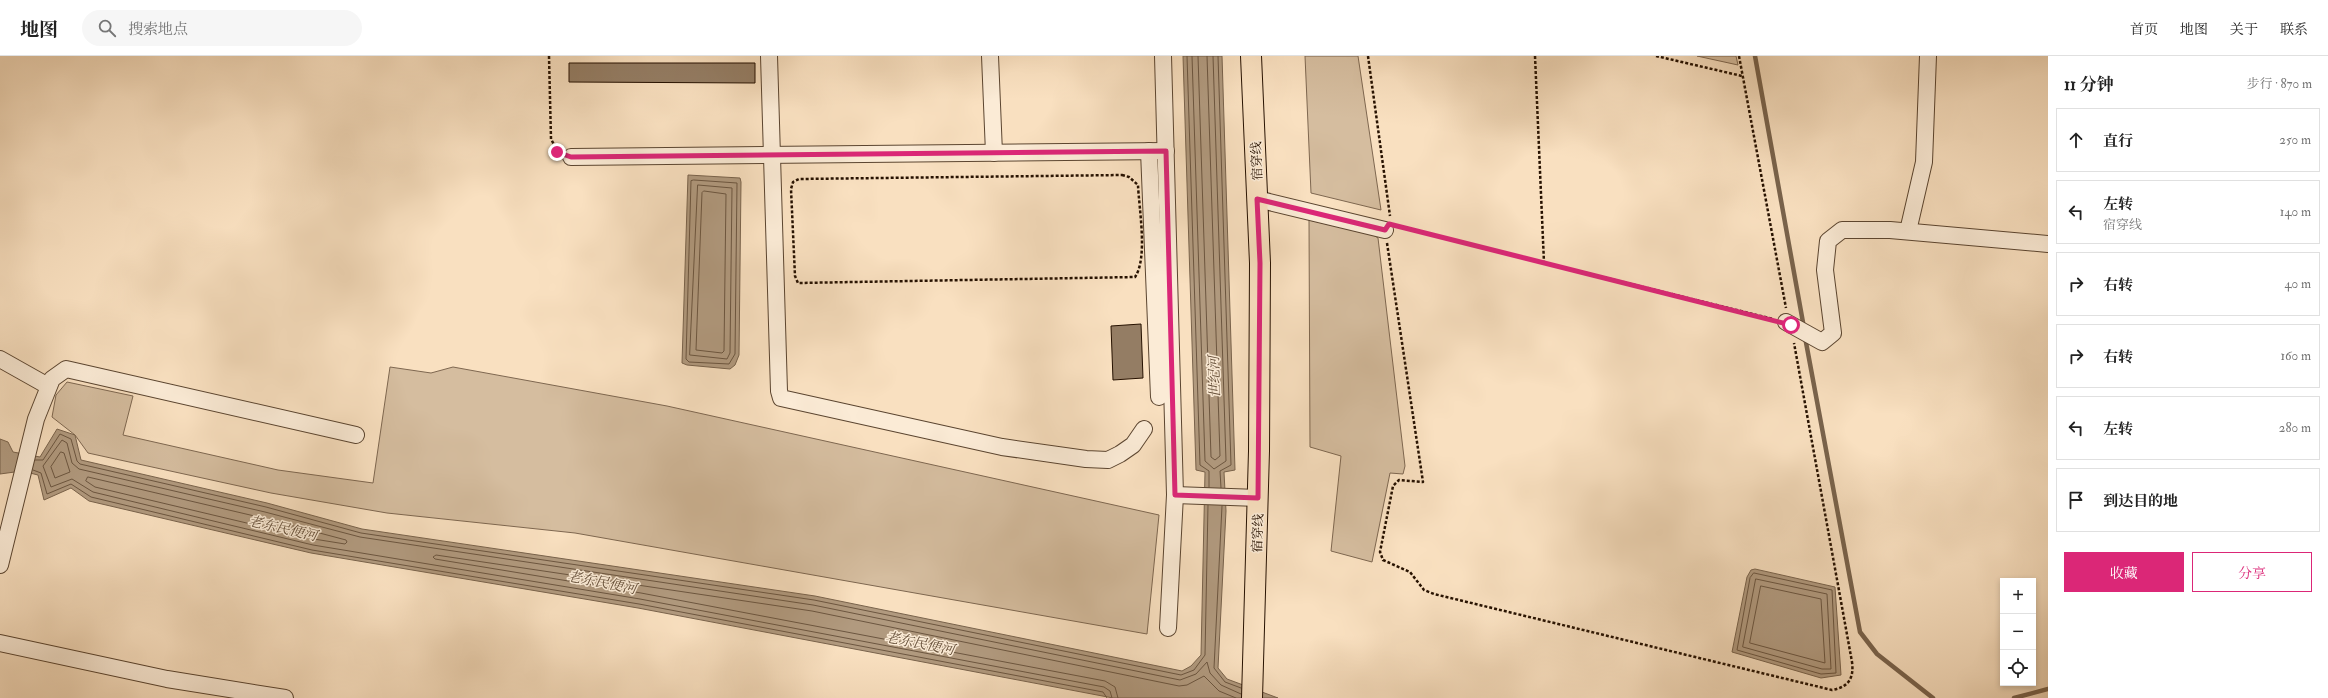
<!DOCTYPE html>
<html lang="zh">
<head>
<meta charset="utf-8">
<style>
	:root { --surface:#fff; --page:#f6f6f6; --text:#222; --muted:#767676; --line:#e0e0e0; --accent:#db2777 }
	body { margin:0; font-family:"IM FELL Double Pica","Noto Serif SC",serif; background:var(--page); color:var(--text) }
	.controls { position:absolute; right:12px; bottom:12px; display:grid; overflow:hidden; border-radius:0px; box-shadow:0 2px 6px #0003 }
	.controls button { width:36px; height:36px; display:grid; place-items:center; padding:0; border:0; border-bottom:1px solid var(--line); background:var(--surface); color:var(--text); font:20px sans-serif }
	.stop { position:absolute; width:12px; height:12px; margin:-9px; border:3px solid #db2777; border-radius:50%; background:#fff }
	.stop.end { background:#db2777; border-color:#fff; box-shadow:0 1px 4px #0008 }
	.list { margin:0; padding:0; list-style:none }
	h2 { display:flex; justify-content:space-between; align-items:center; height:52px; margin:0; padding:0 16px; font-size:17px }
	h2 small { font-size:13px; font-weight:400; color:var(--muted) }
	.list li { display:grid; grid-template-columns:26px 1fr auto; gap:12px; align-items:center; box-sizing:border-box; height:64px; margin:0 8px 8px; padding:0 8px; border:1px solid var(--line); border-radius:0px }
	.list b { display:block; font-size:15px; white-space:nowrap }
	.list p { margin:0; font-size:13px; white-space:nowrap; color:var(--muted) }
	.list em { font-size:13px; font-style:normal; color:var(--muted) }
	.actions { display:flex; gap:8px; padding:12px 16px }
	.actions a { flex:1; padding:9px 0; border:1px solid var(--accent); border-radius:0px; text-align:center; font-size:14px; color:var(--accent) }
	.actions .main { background:var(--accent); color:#fff }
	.icon { flex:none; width:22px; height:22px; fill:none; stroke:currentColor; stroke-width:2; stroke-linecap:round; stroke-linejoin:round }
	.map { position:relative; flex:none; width:2048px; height:642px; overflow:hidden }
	header { display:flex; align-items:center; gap:24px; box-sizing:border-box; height:56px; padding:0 20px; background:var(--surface); border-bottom:1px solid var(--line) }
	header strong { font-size:19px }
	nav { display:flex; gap:22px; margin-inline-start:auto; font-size:14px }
	.search { width:280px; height:36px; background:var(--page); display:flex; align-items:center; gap:10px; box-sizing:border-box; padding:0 14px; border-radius:22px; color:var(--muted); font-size:15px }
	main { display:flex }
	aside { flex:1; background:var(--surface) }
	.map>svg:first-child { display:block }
	.green { fill:#d5bd9f; stroke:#7e6750 }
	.water { fill:#b19a7f; stroke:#79634c }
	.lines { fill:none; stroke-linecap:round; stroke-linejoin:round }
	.shore { stroke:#6c5640; stroke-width:1 }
	.stream { stroke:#79634c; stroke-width:4.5 }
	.building { fill:#947d64; stroke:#261100 }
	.minor-casing { stroke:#5b4530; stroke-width:18 }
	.major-casing { stroke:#261100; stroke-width:22 }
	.path { stroke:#261100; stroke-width:2.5; stroke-dasharray:3 2; stroke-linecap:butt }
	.minor { stroke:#fbebd6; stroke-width:16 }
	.major { stroke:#f9e0c0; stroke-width:20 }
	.route { stroke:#db2777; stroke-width:5 }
	.labels { text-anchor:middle; stroke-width:3; stroke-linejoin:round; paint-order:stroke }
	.street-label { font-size:13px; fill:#261100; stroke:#fbebd6 }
	.water-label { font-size:14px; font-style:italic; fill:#654f39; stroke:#fbebd6 }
</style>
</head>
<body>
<header>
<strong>地图</strong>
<div class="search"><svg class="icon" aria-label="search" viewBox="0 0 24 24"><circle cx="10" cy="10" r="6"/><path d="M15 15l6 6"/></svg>搜索地点</div>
<nav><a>首页</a><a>地图</a><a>关于</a><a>联系</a></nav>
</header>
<main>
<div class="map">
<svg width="2048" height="642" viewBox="0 0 2048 642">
	<rect width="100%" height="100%" fill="#f9e0c0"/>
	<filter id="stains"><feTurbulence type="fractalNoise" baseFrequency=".005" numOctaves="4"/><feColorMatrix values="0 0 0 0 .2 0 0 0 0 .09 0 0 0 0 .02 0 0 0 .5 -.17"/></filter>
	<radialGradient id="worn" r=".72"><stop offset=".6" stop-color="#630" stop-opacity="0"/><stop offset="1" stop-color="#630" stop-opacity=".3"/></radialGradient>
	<g class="green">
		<polygon points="1305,0 1358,0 1381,154 1311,137"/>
		<polygon points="1697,0 1736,0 1738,9"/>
		<polygon points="1309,164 1372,178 1378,182 1405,410 1403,418 1390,417 1372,506 1331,495 1341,400 1310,391"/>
		<polygon points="390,311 431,317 453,311 667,350 1159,459 1147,578 575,477 387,457 271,437 88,397 75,379 52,361 56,339 67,326 133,340 123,379 278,414 373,427"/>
	</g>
	<g class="water">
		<polygon points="1183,0 1222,0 1235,414 1224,416 1226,455 1218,612 1227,623 1278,642 1113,642 638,552 311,497 89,445 71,432 44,444 38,419 22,415 0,418 0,383 8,386 13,396 40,401 57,373 75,379 81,404 267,447 362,473 815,540 1182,615 1191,610 1201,599 1205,416 1196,414"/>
		<polygon points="688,119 740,122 741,126 739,299 735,309 730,313 687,309 682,307"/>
		<polygon points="1755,513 1835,531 1841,619 1821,622 1732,596 1747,521 1751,514"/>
	</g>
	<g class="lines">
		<g class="shore">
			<polyline points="1187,0 1200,409 1209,415 1209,431"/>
			<polyline points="1192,0 1205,405 1214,413 1226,405 1213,0"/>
			<polyline points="1198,0 1211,401 1215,404 1220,400 1207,0"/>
			<polyline points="1218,0 1231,409 1220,415 1221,432"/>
			<polygon points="694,124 737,127 735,298 729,308 689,306 686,303 691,125"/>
			<polygon points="698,129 732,132 730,297 727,303 690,299"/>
			<polygon points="704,135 726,138 724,295 722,297 696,294 702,137"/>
			<polygon points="61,396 64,397 70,416 55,422 51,411"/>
			<polyline points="35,404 43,404 60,378 71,383 77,405 80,408 266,451 361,477 814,544 1181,619 1194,614 1205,599 1208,449"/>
			<polyline points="33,414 41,417 47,438 71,428 91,441 312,494 639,548 1103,636 1107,642"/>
			<polygon points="88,421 263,462 346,484 347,486 345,488 314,483 95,431 86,425"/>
			<polyline points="1222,450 1214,612 1225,626 1241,632"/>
			<polygon points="1754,517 1832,534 1836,617 1821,618 1737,594 1750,522"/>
			<polygon points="1756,523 1827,538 1831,613 1822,613 1743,591"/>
			<polygon points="1761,530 1821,543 1825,607 1750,587"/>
			<polyline points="1112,642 1110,635 1104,631 640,543 313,489 93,436 72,423 51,431 43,410 62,384 67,387 72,407 79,413 265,456 360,481 813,549 1180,624 1196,618 1207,606 1210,617 1221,629 1241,638"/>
			<polyline points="1118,642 1115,631 1105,625 641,537 435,503 433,501 436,499 812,555 1179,630 1187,629 1204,620 1219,635 1236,642"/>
		</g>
		<g class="stream">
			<polyline points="1755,0 1804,272"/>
			<polyline points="1805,281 1860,576 1877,598 1933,642"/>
			<polyline points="2014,642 2048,633"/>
		</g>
	</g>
	<g class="building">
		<polygon points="569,7 755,7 755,27 569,26"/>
		<polygon points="1141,268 1143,322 1113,324 1111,270"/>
	</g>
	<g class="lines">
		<defs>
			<g id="minor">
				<polyline points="769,0 779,335 781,342 1002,391 1086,403 1108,404 1120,398 1133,389 1144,373"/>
				<polyline points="990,0 994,97"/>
				<polyline points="1163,0 1175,439 1168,572"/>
				<polyline points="1149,95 1159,341"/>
				<polyline points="571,101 1166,95"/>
				<polyline points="1257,143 1385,174"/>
				<polyline points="1908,175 1924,106 1928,0"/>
				<polyline points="1786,266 1822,286 1833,277 1825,214 1828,185 1842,174 1890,174 2048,188"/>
				<polyline points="0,303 48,330"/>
				<polyline points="1175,439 1258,442"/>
				<polyline points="0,509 36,363 52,323 66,313 356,379"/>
				<polyline points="0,587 167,623 285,642"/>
			</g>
			<polyline id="major" points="1251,0 1260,207 1259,395 1252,642"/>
		</defs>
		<use href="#minor" class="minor-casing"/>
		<use href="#major" class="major-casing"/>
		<g class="path">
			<polyline points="549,0 551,83 558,96"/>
			<polyline points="1368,0 1390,160"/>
			<polyline points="1535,0 1544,207"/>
			<polyline points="1656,0 1742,20"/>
			<polyline points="1739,0 1786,252"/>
			<path d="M1122 119 1129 121 1138 129C1139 153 1148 202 1135 221L798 227 795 220 791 133 793 126 799 123Z"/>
			<polyline points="1400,171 1773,263"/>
			<path d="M1387 187 1423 426 1399 424 1393 430 1380 496 1383 504 1410 516 1424 534 1434 538 1832 634C1849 631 1854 622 1852 606L1794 287"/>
		</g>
		<use href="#minor" class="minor"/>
		<use href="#major" class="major"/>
	</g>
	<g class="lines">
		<polyline class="route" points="557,96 571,101 1166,95 1175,439 1258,442 1260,207 1257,143 1385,174 1389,168 1791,269"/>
	</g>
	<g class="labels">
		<g class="street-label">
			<text transform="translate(1256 105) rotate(-92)" y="5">宿穿线</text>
			<text transform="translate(1257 477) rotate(-88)" y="5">宿穿线</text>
		</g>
		<g class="water-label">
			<text transform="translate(1214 321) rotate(-92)" y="5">世纪河</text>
			<text transform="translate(283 472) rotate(13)" y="5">老东民便河</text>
			<text transform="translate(602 526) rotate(11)" y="5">老东民便河</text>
			<text transform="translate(920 587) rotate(11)" y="5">老东民便河</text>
		</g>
	</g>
	<rect width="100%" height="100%" filter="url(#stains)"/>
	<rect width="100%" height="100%" fill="url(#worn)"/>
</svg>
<div class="controls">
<button>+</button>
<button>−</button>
<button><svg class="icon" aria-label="locate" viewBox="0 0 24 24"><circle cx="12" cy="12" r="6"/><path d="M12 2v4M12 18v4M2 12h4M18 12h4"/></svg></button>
</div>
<div class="stop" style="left:1791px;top:269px"></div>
<div class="stop end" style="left:557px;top:96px"></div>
</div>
<aside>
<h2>11 分钟<small>步行 · 870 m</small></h2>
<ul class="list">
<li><svg class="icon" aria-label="ahead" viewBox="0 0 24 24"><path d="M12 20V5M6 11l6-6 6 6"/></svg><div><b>直行</b></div><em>250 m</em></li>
<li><svg class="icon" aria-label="left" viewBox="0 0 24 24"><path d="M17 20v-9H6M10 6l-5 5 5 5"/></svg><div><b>左转</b><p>宿穿线</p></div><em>140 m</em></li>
<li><svg class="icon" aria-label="right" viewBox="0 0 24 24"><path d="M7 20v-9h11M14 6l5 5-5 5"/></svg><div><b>右转</b></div><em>40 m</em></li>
<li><svg class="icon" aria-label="right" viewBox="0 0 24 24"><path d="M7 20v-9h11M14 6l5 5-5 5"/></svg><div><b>右转</b></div><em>160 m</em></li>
<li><svg class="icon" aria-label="left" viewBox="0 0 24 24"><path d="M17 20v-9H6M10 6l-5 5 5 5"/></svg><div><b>左转</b></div><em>280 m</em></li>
<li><svg class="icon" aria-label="arrive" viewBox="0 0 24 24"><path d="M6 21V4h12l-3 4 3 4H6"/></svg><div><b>到达目的地</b></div></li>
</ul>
<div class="actions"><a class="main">收藏</a><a>分享</a></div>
</aside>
</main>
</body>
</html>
